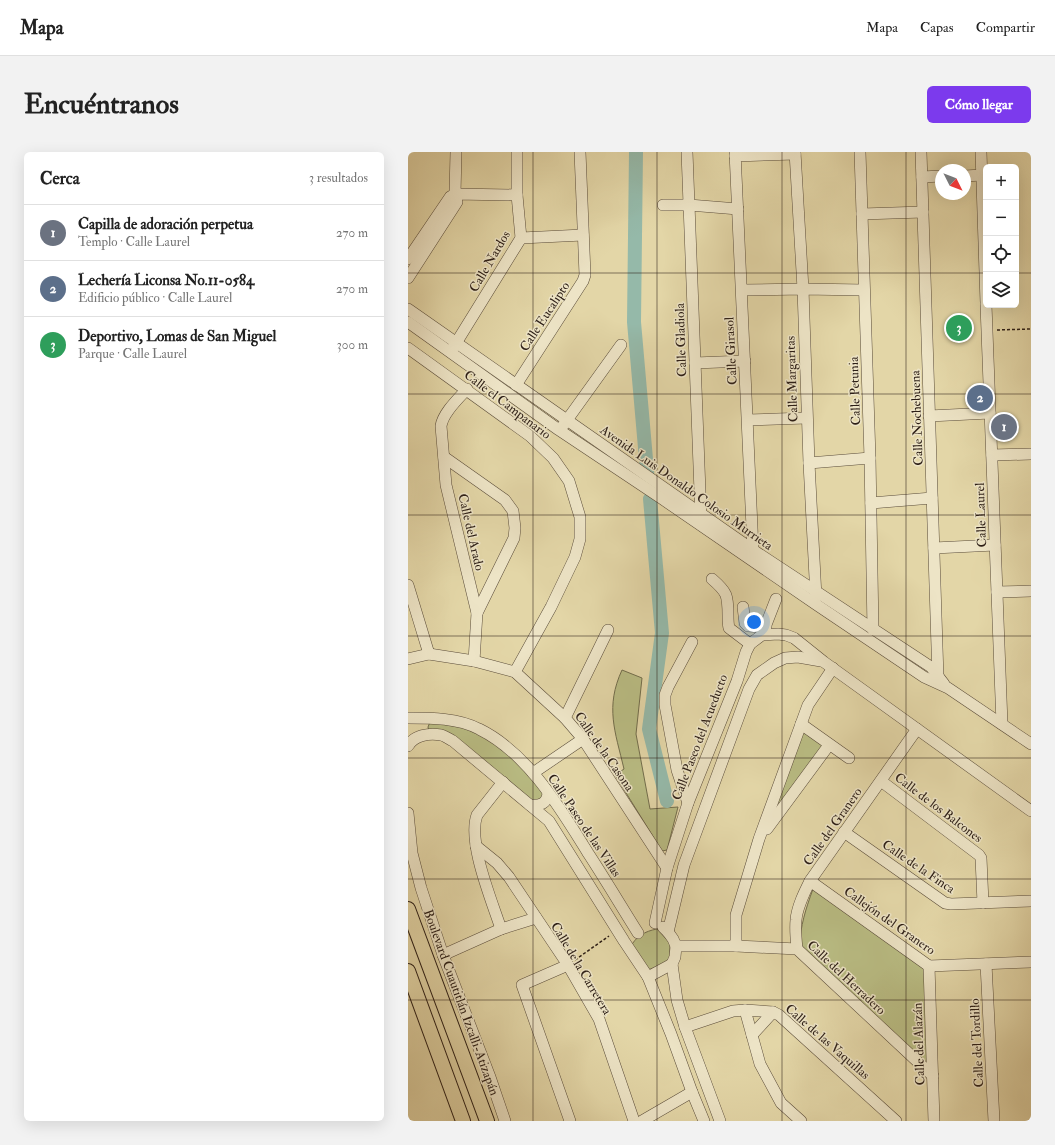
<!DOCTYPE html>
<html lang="es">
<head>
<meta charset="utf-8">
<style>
	:root { --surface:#fff; --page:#f2f2f2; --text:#222; --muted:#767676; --line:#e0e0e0; --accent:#7c3aed }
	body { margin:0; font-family:"IM FELL Double Pica",serif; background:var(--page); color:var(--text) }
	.controls { position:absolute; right:12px; top:12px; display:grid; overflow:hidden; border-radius:6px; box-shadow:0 4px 16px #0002 }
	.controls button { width:36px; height:36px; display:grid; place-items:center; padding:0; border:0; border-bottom:1px solid var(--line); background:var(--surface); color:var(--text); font:20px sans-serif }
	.compass { position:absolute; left:527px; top:12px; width:36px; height:36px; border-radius:50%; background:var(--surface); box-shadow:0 4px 16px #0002; rotate:132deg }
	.you { position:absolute; left:346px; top:470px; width:14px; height:14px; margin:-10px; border:3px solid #fff; border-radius:50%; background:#1a73e8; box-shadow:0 0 0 6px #1a73e833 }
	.badge { display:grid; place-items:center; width:26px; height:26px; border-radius:50%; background:var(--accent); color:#fff; font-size:13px; font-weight:700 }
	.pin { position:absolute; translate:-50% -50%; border:2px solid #fff; box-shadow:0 1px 4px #0006 }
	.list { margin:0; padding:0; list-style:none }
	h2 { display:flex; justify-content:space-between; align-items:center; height:52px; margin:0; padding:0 16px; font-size:17px }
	h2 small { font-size:13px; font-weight:400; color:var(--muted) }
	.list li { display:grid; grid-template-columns:26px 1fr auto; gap:12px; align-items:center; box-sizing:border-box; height:56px; padding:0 16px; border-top:1px solid var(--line) }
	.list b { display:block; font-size:15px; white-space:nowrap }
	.list p { margin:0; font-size:13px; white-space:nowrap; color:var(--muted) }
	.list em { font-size:13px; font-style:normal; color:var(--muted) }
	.icon { flex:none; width:22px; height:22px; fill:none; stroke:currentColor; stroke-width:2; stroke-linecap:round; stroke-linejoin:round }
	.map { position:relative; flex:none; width:623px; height:969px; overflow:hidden; border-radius:6px }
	header { display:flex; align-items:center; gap:24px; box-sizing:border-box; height:56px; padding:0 20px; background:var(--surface); border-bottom:1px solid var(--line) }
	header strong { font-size:19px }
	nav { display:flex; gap:22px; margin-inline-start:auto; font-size:14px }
	.intro { display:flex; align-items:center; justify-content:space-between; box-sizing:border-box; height:96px; padding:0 24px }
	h1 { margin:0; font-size:28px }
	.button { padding:10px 18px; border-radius:6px; background:var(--accent); color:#fff; font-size:14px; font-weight:700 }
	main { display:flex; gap:24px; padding:0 24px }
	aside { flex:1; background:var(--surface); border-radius:6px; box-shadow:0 4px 16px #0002 }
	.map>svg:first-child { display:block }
	.green { fill:#b9bc83; stroke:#726d4c }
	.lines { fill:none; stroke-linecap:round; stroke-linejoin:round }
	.river { stroke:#95b9a9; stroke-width:14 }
	.minor-casing { stroke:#5a4c3a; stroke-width:12 }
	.major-casing { stroke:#2c1e16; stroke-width:16 }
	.path { stroke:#2c1e16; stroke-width:1.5; stroke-dasharray:3 2; stroke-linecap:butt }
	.minor { stroke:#ede4c6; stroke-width:11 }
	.major { stroke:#e3d6a7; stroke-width:14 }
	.grid { fill:none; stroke:#2c1e16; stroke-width:1; stroke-opacity:0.55 }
	.labels { text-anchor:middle; stroke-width:3; stroke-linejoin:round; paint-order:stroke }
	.street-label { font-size:13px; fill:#2c1e16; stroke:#ede4c6 }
</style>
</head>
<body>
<header>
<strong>Mapa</strong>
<nav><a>Mapa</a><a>Capas</a><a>Compartir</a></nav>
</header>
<div class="intro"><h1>Encuéntranos</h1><a class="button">Cómo llegar</a></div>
<main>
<aside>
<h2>Cerca<small>3 resultados</small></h2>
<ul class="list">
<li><span class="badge" style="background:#6b7280">1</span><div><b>Capilla de adoración perpetua</b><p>Templo · Calle Laurel</p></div><em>270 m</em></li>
<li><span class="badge" style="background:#5c6f8a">2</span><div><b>Lechería Liconsa No.11-0584</b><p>Edificio público · Calle Laurel</p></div><em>270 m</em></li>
<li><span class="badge" style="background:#2e9e5b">3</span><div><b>Deportivo, Lomas de San Miguel</b><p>Parque · Calle Laurel</p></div><em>300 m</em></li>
</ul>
</aside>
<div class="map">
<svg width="623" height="969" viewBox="0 0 623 969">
	<rect width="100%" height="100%" fill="#e3d6a7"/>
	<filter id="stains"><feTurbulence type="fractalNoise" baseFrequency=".005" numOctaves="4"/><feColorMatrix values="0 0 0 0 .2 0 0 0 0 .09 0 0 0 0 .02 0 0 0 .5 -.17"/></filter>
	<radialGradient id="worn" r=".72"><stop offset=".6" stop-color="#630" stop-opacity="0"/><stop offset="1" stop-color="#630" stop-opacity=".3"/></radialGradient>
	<g class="green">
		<path d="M214 518 234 526 228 582 242 657 270 655 259 698 254 699 207 623 216 617C207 579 197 555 214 518Z"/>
		<polygon points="22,570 70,578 101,599 136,639 133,649 123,651 49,589 21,580 20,575"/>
		<polygon points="394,575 419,593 357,677"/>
		<path d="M405 737 517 816 521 913 391 796C393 772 397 759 405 737Z"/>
		<path d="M249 777 262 791V809L238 819 222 796C227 785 237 779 249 777Z"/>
	</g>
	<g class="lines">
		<g class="river">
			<polyline points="228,0 226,170 240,330"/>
			<polyline points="242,347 254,481 241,577 259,649"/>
		</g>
		<defs>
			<g id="minor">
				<polyline points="279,0 293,366"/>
				<polyline points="327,0 345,398"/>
				<polyline points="387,0 395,137 401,311 408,445"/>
				<polyline points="452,0 462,306 465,478"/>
				<polyline points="513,0 530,526"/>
				<polyline points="573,0 578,151"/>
				<polyline points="327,4 387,2"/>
				<polyline points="557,24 574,23"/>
				<polyline points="514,25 533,24"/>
				<polyline points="255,53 281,53 330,57"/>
				<polyline points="454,62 515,60"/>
				<polyline points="113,86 175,83"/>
				<polyline points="0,107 42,45 47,42 109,43"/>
				<polyline points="0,126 49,50 47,42 48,0"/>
				<polyline points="334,138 395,137 456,138"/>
				<polyline points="578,153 594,572"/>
				<polyline points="0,157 345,398 523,515 536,532"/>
				<polyline points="0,170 151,278 253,346 409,453 516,525 540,536 623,592"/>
				<polyline points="0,196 122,284 145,306 161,329 172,365 172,387 167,405 143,455 107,520"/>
				<polyline points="45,196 113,86 109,43 109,0"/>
				<polyline points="287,211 337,209"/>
				<polyline points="108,233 175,129 177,123 172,0"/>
				<path d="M59 237C50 247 35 261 33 274L38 333 69 461 66 509"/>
				<polyline points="521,264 582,261"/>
				<polyline points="340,268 398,266"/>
				<polyline points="154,275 213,193"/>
				<polyline points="584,303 623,302"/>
				<polyline points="36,305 97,348 105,359 107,376 106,386 69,461"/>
				<polyline points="401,311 462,306"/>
				<polyline points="463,351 524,346"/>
				<polyline points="526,396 587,393"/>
				<path d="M304 427C319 440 320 443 320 463 320 468 320 472 321 476L342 492"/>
				<polyline points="0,433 21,502"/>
				<polyline points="589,440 623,439"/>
				<polyline points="335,455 337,471 340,474 358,475"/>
				<polyline points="354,483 368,447"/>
				<polyline points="0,507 21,502 66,509 107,520 157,566 175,587 259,716"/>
				<path d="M0 566C24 566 50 566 71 577 120 601 152 656 180 701 197 727 213 754 230 781"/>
				<polyline points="157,566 200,478"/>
				<polyline points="393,572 441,606"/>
				<path d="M0 594C6 583 21 581 33 583 37 584 41 587 45 589L141 669 216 789 240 825 263 882 284 940 296 969"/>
				<polyline points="125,621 175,587"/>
				<polyline points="473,629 571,703 573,706 575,751"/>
				<polyline points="280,651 269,618 257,553 257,543 260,535 284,490"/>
				<path d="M122 653C132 654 139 652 140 641"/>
				<polyline points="0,661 4,701 13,736 35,803 82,925 97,969"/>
				<polyline points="359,677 421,593"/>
				<polyline points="436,680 537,751 543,752 623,749"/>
				<polyline points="68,694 89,711 101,725 160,813 191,867 226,969"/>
				<polyline points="402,729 521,814 623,810"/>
				<polyline points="247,771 259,716 280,651 329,529 338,500 342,492 354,483 370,482 378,483 386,486 416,510 623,659"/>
				<polyline points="255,775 260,780 265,787 268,794 267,805 264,812 269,848 277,875 312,969"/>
				<path d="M93 777C84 749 59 690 69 663L95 630"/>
				<polyline points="260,780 276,713 341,537 349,523 366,511 377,506 390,505 413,509"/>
				<polyline points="268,794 328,794 389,797 525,924"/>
				<polyline points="328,794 328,763 351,687 400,553 425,516"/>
				<path d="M389 797C388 787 387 778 388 768 389 755 396 741 402 729L509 577"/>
				<polyline points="35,803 93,777 128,766"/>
				<polyline points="578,812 586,969"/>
				<polyline points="160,813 114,833 162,969"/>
				<polyline points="521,814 526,969"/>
				<polyline points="240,825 264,812"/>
				<polyline points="337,858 352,912 373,951 393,969"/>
				<polyline points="277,875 325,859 337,858 365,860 371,863 488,969"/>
				<polyline points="344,883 365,860"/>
				<polyline points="234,969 284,940"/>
			</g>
			<g id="major">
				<polyline points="0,757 79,969"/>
				<polyline points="0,819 55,969"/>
			</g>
		</defs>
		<use href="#minor" class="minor-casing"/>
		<use href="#major" class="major-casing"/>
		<g class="path">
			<polyline points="589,178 623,177"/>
			<polyline points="167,808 201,784"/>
		</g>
		<use href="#minor" class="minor"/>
		<use href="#major" class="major"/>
	</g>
	<path class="grid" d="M125 0V969M249 0V969M374 0V969M498 0V969M0 121H578M608 121H623M0 242H623M0 363H623M0 484H623M0 606H623M0 727H623M0 848H623"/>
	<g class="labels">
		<g class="street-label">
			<text transform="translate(81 109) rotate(-60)" y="5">Calle Nardos</text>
			<text transform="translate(136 164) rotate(-57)" y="5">Calle Eucalipto</text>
			<text transform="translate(272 188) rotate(-92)" y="5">Calle Gladiola</text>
			<text transform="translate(322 199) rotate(-93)" y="5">Calle Girasol</text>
			<text transform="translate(383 227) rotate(-92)" y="5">Calle Margaritas</text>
			<text transform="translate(446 239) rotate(-92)" y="5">Calle Petunia</text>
			<text transform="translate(100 252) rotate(37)" y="5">Calle el Campanario</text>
			<text transform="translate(508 266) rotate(-92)" y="5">Calle Nochebuena</text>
			<text transform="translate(279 335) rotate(35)" y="5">Avenida Luis Donaldo Colosio Murrieta</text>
			<text transform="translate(572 363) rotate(-92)" y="5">Calle Laurel</text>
			<text transform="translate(64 380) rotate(77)" y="5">Calle del Arado</text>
			<text transform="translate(291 585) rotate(-69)" y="5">Calle Paseo del Acueducto</text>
			<text transform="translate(197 599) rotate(55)" y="5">Calle de la Casona</text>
			<text transform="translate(531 655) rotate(37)" y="5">Calle de los Balcones</text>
			<text transform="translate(177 673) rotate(56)" y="5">Calle Paseo de las Villas</text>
			<text transform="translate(424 674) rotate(-55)" y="5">Calle del Granero</text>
			<text transform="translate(511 714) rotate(34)" y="5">Calle de la Finca</text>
			<text transform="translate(482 768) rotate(35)" y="5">Callejón del Granero</text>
			<text transform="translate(174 816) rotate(59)" y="5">Calle de la Carretera</text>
			<text transform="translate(439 825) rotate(43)" y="5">Calle del Herradero</text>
			<text transform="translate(54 850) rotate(70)" y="5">Boulevard Cuautitlán Izcalli-Atizapán</text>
			<text transform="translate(420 889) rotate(41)" y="5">Calle de las Vaquillas</text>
			<text transform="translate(568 891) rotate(-93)" y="5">Calle del Tordillo</text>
			<text transform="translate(510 892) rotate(-92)" y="5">Calle del Alazán</text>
		</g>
	</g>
	<rect width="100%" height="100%" filter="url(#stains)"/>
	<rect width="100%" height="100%" fill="url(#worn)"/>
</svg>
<div class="controls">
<button>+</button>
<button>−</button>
<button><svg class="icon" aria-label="locate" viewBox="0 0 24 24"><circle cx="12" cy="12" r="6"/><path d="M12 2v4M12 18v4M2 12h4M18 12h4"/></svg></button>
<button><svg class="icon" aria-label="layers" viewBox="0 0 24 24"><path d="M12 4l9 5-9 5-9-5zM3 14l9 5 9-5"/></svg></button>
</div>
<svg class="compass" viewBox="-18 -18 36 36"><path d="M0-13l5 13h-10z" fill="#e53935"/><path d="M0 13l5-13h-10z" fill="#767676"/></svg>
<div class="you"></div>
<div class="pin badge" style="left:596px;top:275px;background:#6b7280">1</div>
<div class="pin badge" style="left:572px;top:246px;background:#5c6f8a">2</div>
<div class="pin badge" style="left:551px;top:176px;background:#2e9e5b">3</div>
</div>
</main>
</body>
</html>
